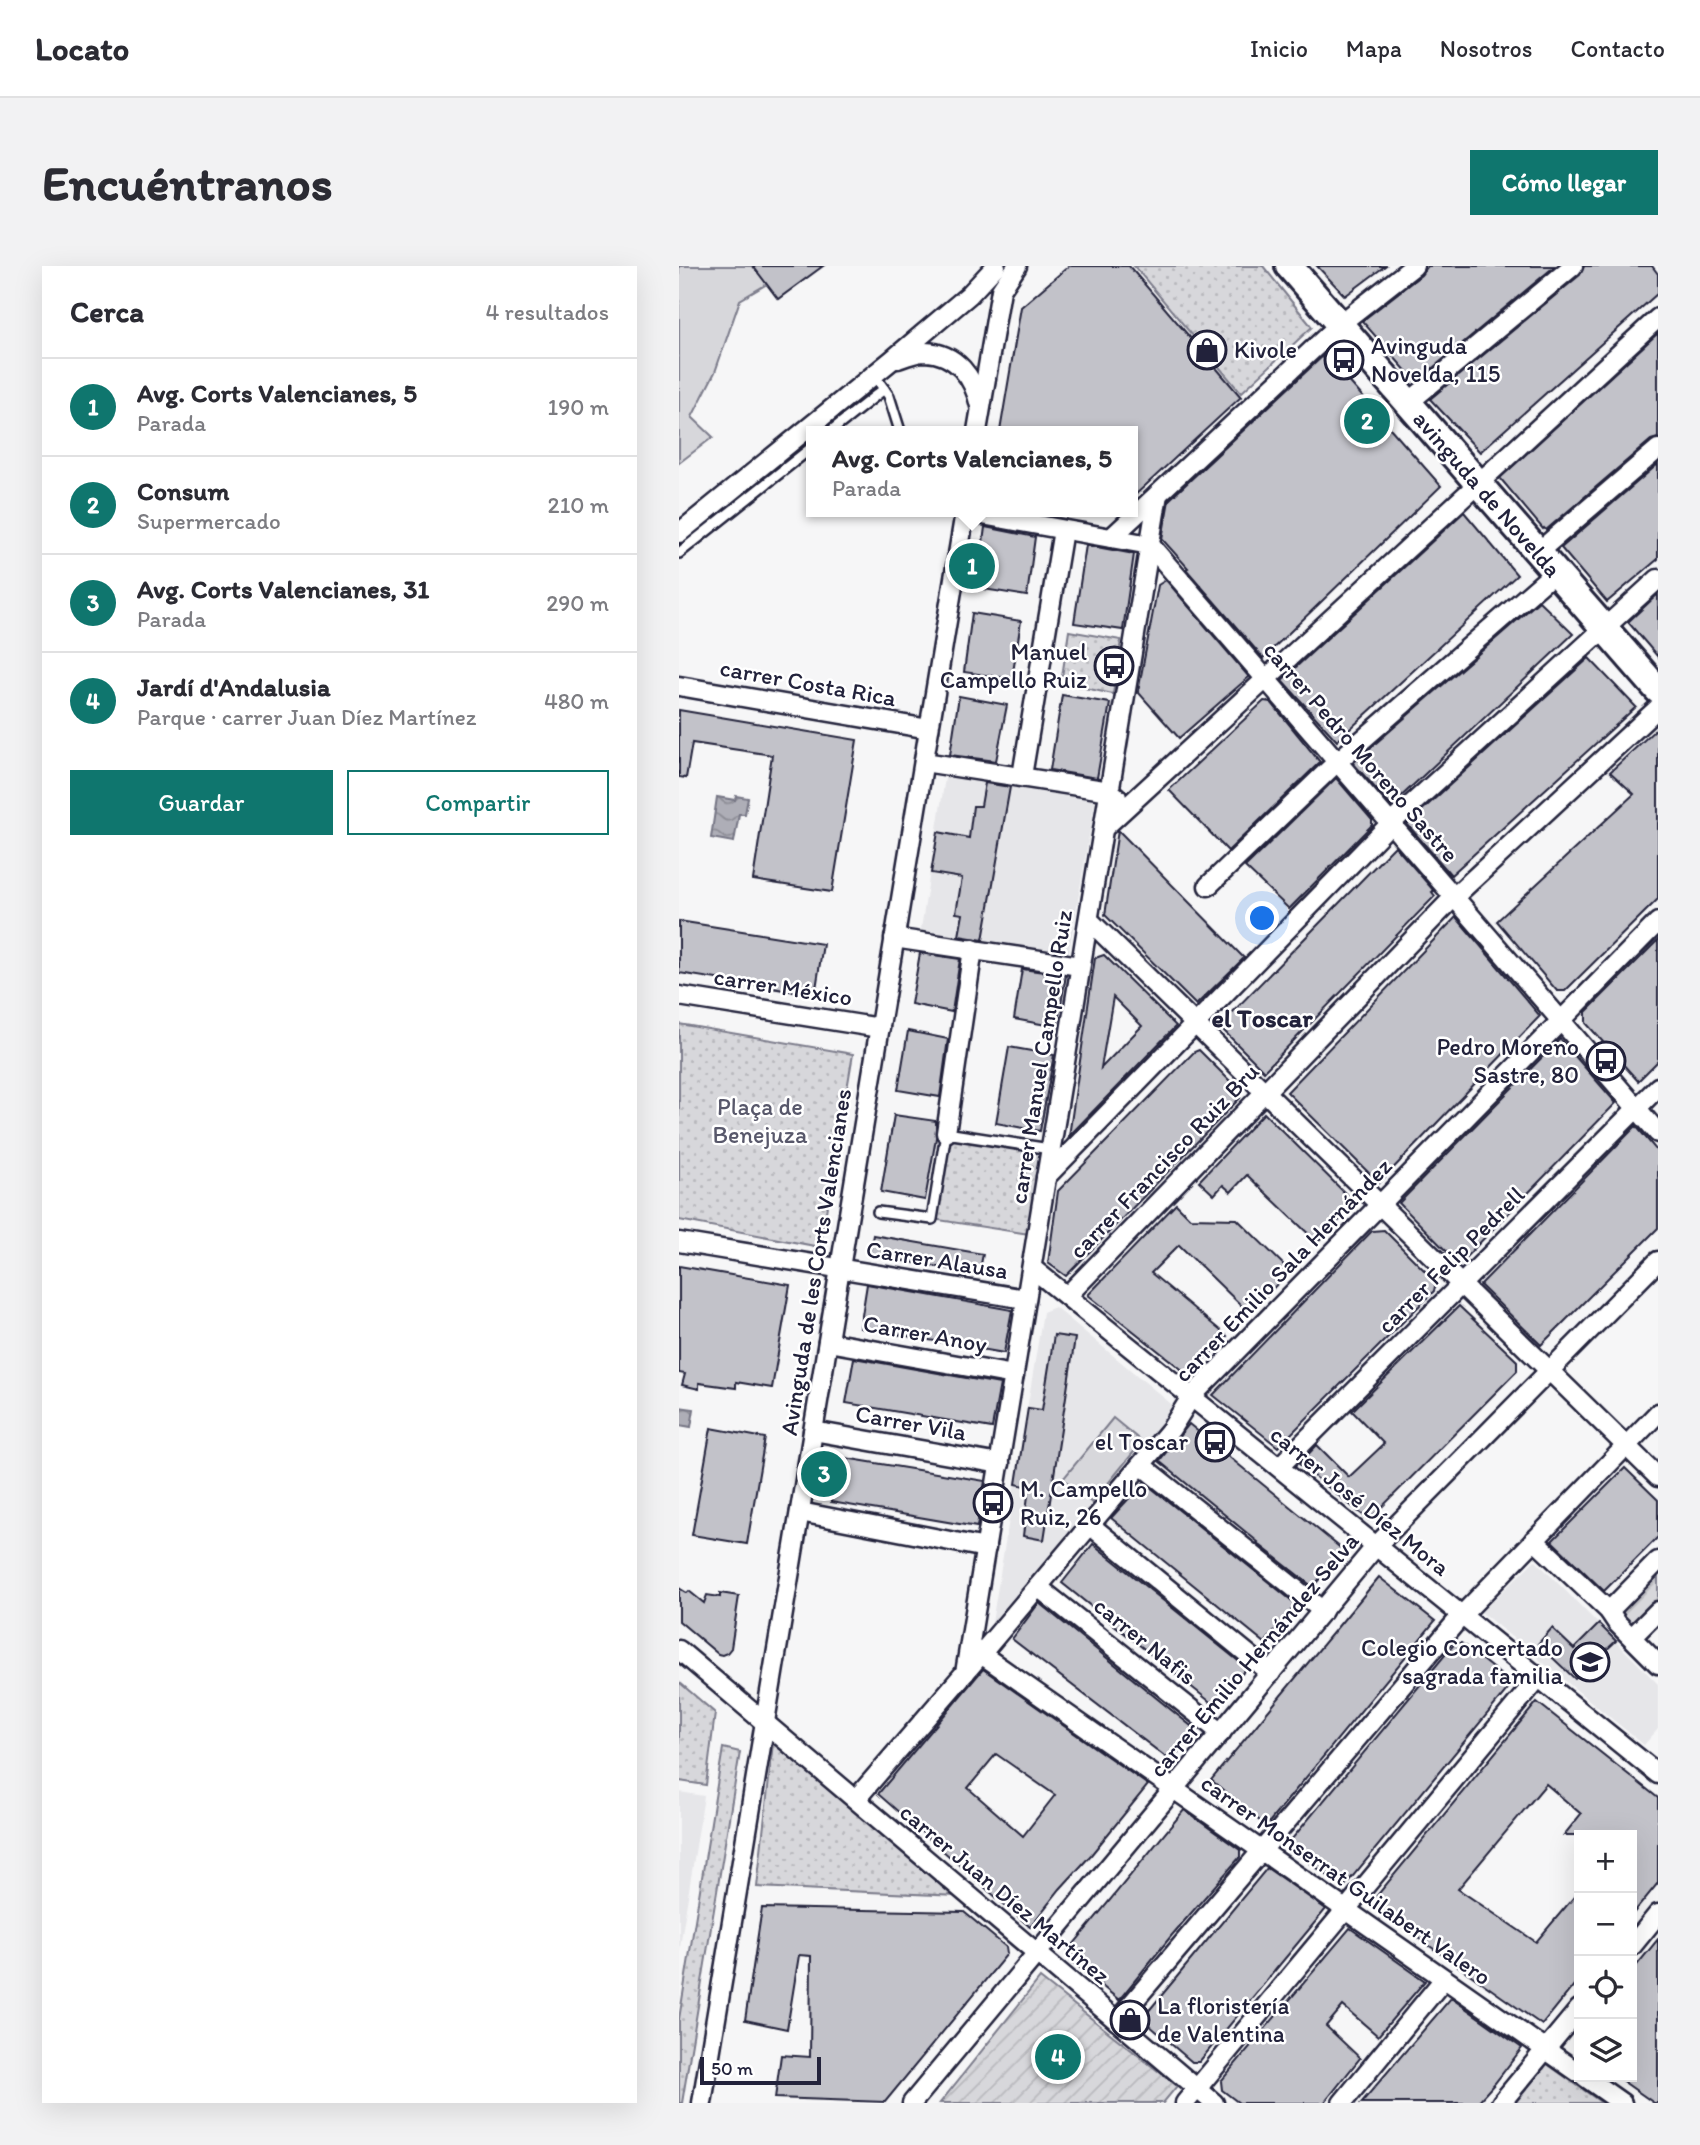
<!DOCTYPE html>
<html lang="es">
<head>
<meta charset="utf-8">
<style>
	:root { --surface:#fff; --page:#f2f2f3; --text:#2b2b33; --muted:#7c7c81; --line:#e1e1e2; --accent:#0f766e }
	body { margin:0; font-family:Itim,sans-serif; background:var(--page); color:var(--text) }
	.controls { position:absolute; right:21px; bottom:21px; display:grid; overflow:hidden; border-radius:0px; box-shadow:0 7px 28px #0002 }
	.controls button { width:63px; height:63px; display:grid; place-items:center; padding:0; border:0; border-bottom:2px solid var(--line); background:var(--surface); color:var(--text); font:35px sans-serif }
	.scale { position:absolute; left:21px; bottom:18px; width:121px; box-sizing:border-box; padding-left:7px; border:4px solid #22223b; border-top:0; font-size:19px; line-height:24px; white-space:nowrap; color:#22223b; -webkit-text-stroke:5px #fff; paint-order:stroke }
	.you { position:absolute; left:584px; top:653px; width:24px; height:24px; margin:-18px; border:5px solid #fff; border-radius:50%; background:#1a73e8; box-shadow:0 0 0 10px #1a73e833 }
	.badge { display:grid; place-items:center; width:46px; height:46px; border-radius:50%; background:var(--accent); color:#fff; font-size:23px; font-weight:700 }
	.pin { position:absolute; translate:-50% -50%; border:4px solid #fff; box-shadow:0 2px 7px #0006 }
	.popup { position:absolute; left:127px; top:160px; width:332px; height:91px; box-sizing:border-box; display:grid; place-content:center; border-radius:0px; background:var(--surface); filter:drop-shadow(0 2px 5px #0005); font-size:23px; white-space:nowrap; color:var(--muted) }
	.popup b { font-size:26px; color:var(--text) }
	.popup::after { content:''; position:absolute; left:50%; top:100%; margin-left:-14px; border:14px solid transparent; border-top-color:var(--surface) }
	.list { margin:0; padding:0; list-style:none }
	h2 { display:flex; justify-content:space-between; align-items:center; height:91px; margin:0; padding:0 28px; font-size:30px }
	h2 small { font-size:23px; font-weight:400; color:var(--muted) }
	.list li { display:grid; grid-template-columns:46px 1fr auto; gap:21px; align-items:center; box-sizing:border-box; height:98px; padding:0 28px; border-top:2px solid var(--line) }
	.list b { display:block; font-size:26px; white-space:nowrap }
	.list p { margin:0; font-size:23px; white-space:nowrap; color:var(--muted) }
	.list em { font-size:23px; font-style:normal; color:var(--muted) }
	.actions { display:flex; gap:14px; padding:21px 28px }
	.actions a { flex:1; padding:16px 0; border:2px solid var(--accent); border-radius:0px; text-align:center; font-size:24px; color:var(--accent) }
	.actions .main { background:var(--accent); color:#fff }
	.icon { flex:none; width:38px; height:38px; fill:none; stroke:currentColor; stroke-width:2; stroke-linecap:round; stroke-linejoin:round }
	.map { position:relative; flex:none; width:979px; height:1837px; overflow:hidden; border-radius:0px }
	header { display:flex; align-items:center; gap:42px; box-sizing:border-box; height:98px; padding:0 35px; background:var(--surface); border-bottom:2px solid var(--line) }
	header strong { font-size:33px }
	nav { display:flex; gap:38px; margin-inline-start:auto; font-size:24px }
	.intro { display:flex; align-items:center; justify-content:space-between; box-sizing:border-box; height:168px; padding:0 42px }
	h1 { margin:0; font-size:49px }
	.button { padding:18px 32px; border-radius:0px; background:var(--accent); color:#fff; font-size:24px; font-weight:700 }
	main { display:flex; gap:42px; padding:0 42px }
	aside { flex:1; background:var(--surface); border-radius:0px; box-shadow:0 7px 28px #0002 }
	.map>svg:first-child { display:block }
	.built { fill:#e6e6e9 }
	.grass { fill:#d7d7db; stroke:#7c7c8b; stroke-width:2 }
	.park { fill:url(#park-dots); stroke:#7c7c8b; stroke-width:2 }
	.garden { fill:url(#garden-furrows); stroke:#7c7c8b; stroke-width:2 }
	.water { fill:url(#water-waves); stroke:#767685; stroke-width:2 }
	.building { fill:#c2c2c9; stroke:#22223b; stroke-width:2; fill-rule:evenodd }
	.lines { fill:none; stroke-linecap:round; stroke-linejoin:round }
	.lane-casing { stroke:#22223b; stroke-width:14 }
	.street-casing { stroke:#22223b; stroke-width:23 }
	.secondary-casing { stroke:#22223b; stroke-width:32 }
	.lane { stroke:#fff; stroke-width:9 }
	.street { stroke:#fff; stroke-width:18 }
	.secondary { stroke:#fff; stroke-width:26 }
	.labels { text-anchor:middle; stroke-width:5; stroke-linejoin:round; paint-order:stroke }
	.poi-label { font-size:24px; fill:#22223b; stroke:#fff; text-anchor:start }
	.street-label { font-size:24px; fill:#22223b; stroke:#fff }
	.park-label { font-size:24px; fill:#58586b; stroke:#fff }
	.neighbourhood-label { font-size:26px; font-weight:bold; fill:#22223b; stroke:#fff }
</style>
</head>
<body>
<header>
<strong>Locato</strong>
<nav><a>Inicio</a><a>Mapa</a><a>Nosotros</a><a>Contacto</a></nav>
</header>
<div class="intro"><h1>Encuéntranos</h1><a class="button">Cómo llegar</a></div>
<main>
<aside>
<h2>Cerca<small>4 resultados</small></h2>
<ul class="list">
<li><span class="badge">1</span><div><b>Avg. Corts Valencianes, 5</b><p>Parada</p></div><em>190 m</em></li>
<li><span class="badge">2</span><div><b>Consum</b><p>Supermercado</p></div><em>210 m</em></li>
<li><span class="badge">3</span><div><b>Avg. Corts Valencianes, 31</b><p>Parada</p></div><em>290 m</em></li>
<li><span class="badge">4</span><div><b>Jardí d'Andalusia</b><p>Parque · carrer Juan Díez Martínez</p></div><em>480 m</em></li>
</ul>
<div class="actions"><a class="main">Guardar</a><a>Compartir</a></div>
</aside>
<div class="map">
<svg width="979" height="1837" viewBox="0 0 979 1837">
	<defs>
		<pattern id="park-dots" width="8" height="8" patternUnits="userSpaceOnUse" patternTransform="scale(1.75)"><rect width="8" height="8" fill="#d7d7db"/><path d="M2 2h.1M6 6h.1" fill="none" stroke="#b8b8bd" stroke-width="1.8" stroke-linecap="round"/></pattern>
		<pattern id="garden-furrows" width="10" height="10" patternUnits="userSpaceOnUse" patternTransform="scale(1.75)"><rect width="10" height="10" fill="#d7d7db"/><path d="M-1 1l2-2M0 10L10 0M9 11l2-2" fill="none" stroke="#b8b8bd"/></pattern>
		<pattern id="water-waves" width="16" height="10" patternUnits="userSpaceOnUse" patternTransform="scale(1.75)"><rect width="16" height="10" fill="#aeaeb7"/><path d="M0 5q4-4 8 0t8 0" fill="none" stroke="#8d8d96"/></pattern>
	</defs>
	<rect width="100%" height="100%" fill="#f6f6f7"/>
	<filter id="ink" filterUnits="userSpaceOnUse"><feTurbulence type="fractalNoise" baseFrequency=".0143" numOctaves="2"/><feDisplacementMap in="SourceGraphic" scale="14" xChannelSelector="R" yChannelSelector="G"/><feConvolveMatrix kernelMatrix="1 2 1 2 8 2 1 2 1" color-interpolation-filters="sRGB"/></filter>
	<g filter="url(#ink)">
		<g class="built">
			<polygon points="267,506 417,531 389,691 241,669"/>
			<polygon points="376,1041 497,1142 312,1363 364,1046"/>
			<polygon points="856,1294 979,1418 979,1463 965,1479 802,1346"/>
			<polygon points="0,1526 25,1530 0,1687"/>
		</g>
		<g class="grass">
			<polygon points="0,0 74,0 88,18 61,34 36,106 13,151 34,171 0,197"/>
			<polygon points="434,1152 463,1176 413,1237 384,1213"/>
		</g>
		<g class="park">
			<polygon points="455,0 584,0 633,61 562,127"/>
			<polygon points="390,365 442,374 434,428 382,417"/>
			<polygon points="0,758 174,788 141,981 0,954"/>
			<polygon points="267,867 371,883 357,969 253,953"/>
			<polygon points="0,1416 36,1447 27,1519 0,1515"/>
			<polygon points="94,1477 281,1630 78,1621"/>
			<polygon points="44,1482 61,1486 3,1837 0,1837 0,1753"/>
			<polygon points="868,1798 923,1837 836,1837"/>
		</g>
		<g class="garden">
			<polygon points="979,1305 979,1337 953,1362 938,1347"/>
			<polygon points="361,1712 498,1820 484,1837 261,1837"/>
		</g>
		<g class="water">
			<polygon points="57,530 69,532 66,548 60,548 55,576 32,572 38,531 56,534"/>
			<polygon points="0,1141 15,1143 12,1161 0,1159"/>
		</g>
		<g class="building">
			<polygon points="74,0 144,0 99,33"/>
			<polygon points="390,0 450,0 562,131 454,231 454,165 321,165 342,41"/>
			<polygon points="638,0 706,0 666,30"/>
			<polygon points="749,0 876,0 737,116 683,55 742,9"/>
			<polygon points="905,0 973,0 979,8 979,27 801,186 751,133 901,9"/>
			<polygon points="979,67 979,172 972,174 867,264 865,262 864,263 821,212"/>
			<polygon points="646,88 762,220 584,392 507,303 509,302 483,273 490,234"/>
			<polygon points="979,198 979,293 928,336 882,282"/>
			<polygon points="785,246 838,309 658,475 603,414"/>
			<polygon points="306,261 356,271 348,330 298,322"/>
			<polygon points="407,279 455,288 444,364 395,357"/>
			<polygon points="487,314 570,411 500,472 459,426 479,319"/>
			<polygon points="979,328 979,391 949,356"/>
			<polygon points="860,335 894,368 712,540 674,497"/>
			<polygon points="293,347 342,355 333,413 285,406"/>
			<polygon points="910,392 957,441 772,609 728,558"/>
			<polygon points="383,429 431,437 418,512 371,504"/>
			<polygon points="280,430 328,439 317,495 271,489"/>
			<polygon points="585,435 592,436 641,496 549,585 490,524"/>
			<polygon points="0,444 178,474 153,626 74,614 93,489 13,477 7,512 0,511"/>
			<polygon points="979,461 979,633 886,725 878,725 818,655 955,528 931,506"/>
			<polygon points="657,512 693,554 693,559 610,643 566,601"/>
			<polygon points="306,517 331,521 304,674 280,670 284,648 277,647 283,612 252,607 259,566 290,572 294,540 302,540"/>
			<polygon points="439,564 565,692 517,739 426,649"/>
			<polygon points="716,580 755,625 753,626 756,630 585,805 540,760"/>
			<polygon points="777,651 861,750 700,917 608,826"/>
			<polygon points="0,655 144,678 136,729 0,707"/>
			<polygon points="979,674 979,795 959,815 907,757 907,746"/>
			<polygon points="241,687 281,693 273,746 232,738"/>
			<path d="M425 689 497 760 390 870 416 692ZM434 731 463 760 422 802Z"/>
			<polygon points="343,703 387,709 378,761 335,753"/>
			<polygon points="229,765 269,773 261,831 219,824"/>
			<polygon points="881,773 937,837 780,998 720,937"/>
			<polygon points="330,781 375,789 361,865 317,857"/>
			<polygon points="520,784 561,825 561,832 387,1010 369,997 379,925 515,786"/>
			<polygon points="585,847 677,938 638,976 568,909 552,926 544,919 535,929 520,915"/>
			<polygon points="215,849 257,855 257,872 246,934 202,926"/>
			<polygon points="957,860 979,886 979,962 862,1079 801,1019"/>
			<polygon points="497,938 511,952 558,953 611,1005 570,1047 500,979 472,1007 548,1070 533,1086 531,1085 511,1110 409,1029"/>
			<polygon points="705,964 757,1016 755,1025 599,1181 534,1129 693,965"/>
			<polygon points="194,969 304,988 300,1008 190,989"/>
			<polygon points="0,1000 111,1019 93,1122 57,1116 57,1122 20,1117 20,1123 3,1119 6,1108 0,1107"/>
			<polygon points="188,1018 333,1044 325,1087 181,1062"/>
			<polygon points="780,1040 838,1095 838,1105 690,1254 620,1198 638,1179 670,1211 705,1178 673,1145"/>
			<polygon points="375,1069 396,1072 365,1274 344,1270 350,1221 337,1218 349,1142 363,1144"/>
			<polygon points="175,1092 321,1118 313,1162 167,1137"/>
			<polygon points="510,1158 664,1284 634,1321 578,1277 579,1276 480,1195"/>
			<polygon points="32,1162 86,1172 68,1278 13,1269"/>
			<polygon points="160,1191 306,1215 298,1261 152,1236"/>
			<polygon points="946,1202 979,1234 979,1271 925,1325 873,1275"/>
			<polygon points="465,1216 617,1338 586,1377 432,1252"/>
			<polygon points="414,1278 568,1402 535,1439 383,1317"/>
			<polygon points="700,1311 756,1355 587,1560 532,1514"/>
			<polygon points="0,1322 8,1327 10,1325 25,1337 28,1329 41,1331 41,1327 60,1330 52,1382 48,1387 43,1389 39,1388 0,1355"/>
			<polygon points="360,1337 517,1464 492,1495 333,1373"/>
			<polygon points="920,1358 937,1375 896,1413 859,1378 873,1362 895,1383"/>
			<polygon points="776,1377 782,1377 833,1418 665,1621 607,1580"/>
			<path d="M304 1403 469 1519 412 1589 381 1623 351 1661 199 1528ZM317 1488 376 1529 344 1570 289 1522Z"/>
			<polygon points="858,1436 979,1532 979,1617 953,1649 953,1569 885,1569 902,1548 867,1518 779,1623 857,1676 900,1625 900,1713 863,1759 691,1638"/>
			<polygon points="505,1544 561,1584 561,1591 493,1669 440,1734 389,1692 389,1685"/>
			<polygon points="588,1602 647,1643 520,1796 513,1796 463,1753"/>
			<polygon points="83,1642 285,1646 327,1681 328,1688 206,1836 96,1832 102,1789 131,1791 132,1690 120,1689 108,1763 66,1754"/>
			<polygon points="671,1662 746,1715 699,1770 664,1740 647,1760 681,1792 645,1837 560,1837 543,1824 542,1815"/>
			<polygon points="979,1673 979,1837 975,1837 938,1811 953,1811 953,1705"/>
			<polygon points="772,1732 843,1782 816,1817 798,1837 682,1837"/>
		</g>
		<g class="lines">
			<defs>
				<g id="lane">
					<polyline points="195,109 210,130 221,165"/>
					<polyline points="152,165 205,123"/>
					<polyline points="0,287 132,182"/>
					<polyline points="199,946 253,953 267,867 371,883"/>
				</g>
				<g id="street">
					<path d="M219 93C227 90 237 86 246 86 278 87 295 112 301 140"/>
					<polyline points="729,137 894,0"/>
					<polyline points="298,165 322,24 338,0"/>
					<polyline points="287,246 471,279 979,867"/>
					<polyline points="0,267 213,94 290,29 317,0"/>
					<polyline points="432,272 661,58 735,0"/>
					<polyline points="859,286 979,183"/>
					<polyline points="0,420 250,463"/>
					<polyline points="245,496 431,525 438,531"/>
					<polyline points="343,510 384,264"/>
					<polyline points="425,562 979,52"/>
					<polyline points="529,620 658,496 876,306"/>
					<polyline points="410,654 979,1211"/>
					<polyline points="215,672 401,700"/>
					<polyline points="0,730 201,762"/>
					<polyline points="267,867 294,683"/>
					<polyline points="367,911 711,558 979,313"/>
					<polyline points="0,976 347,1033"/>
					<polyline points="353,1002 979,1508"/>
					<polyline points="388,1030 775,631 979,442"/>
					<polyline points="149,1076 335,1109"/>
					<polyline points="134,1165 321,1198"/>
					<polyline points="462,1199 644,1345"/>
					<polyline points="600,1201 979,821"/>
					<polyline points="121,1246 307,1282"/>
					<polyline points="411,1259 592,1407"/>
					<polyline points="855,1274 930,1345 938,1357 979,1398"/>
					<polyline points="359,1321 542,1467"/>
					<polyline points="930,1345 979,1295"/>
					<polyline points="953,1371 979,1345"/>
					<polyline points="0,1384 535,1837"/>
					<polyline points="302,1388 900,1807"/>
					<polyline points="286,1407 479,228"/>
					<polyline points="177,1533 302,1388 492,1163 512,1131 979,656"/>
					<polyline points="953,1680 979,1648"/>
					<polyline points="438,1755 783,1349 979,1147"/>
					<polyline points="906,1811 943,1837"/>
					<polyline points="23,1837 286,246"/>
					<polyline points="233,1837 697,1280 979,995"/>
					<polyline points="506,1837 860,1411"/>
					<polyline points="663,1837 765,1713"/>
					<polyline points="822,1837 900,1743"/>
				</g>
				<polyline id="secondary" points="610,0 979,424"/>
			</defs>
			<use href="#lane" class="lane-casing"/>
			<use href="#street" class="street-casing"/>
			<use href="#secondary" class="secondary-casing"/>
			<use href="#lane" class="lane"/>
			<use href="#street" class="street"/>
			<use href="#secondary" class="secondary"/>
		</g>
	</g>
	<defs>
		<symbol id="shop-ring" viewBox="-11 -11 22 22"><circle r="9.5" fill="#fff" stroke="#22223b" stroke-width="1.5"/><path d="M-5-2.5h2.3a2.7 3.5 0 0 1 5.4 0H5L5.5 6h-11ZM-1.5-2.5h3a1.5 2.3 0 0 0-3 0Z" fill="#22223b"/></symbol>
		<symbol id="bus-ring" viewBox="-11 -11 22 22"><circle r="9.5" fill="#fff" stroke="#22223b" stroke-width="1.5"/><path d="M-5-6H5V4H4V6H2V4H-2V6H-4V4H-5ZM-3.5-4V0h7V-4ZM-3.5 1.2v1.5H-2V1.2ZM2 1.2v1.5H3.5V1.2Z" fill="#22223b"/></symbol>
		<symbol id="school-ring" viewBox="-11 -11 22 22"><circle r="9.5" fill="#fff" stroke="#22223b" stroke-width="1.5"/><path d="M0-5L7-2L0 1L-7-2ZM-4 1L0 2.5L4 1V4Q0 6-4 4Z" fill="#22223b"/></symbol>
	</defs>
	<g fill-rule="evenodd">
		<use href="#shop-ring" x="506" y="62" width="44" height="44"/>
		<use href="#bus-ring" x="643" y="72" width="44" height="44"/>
		<use href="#bus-ring" x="413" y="378" width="44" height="44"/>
		<use href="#bus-ring" x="905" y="773" width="44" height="44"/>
		<use href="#bus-ring" x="514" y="1154" width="44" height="44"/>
		<use href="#bus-ring" x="292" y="1215" width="44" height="44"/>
		<use href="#school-ring" x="889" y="1374" width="44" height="44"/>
		<use href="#shop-ring" x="429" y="1732" width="44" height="44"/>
	</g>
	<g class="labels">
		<g class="poi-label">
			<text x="692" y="88">Avinguda<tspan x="692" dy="28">Novelda, 115</tspan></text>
			<text x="555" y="92">Kivole</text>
			<text x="408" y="394" text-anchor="end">Manuel<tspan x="408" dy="28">Campello Ruiz</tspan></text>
			<text x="900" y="789" text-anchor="end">Pedro Moreno<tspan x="900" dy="28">Sastre, 80</tspan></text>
			<text x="509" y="1184" text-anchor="end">el Toscar</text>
			<text x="341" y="1231">M. Campello<tspan x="341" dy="28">Ruiz, 26</tspan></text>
			<text x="884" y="1390" text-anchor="end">Colegio Concertado<tspan x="884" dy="28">sagrada familia</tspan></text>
			<text x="478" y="1748">La floristería<tspan x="478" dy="28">de Valentina</tspan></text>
		</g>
		<g class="street-label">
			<text transform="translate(808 228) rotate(49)" y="8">avinguda de Novelda</text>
			<text transform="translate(129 417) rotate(10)" y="8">carrer Costa Rica</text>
			<text transform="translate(682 486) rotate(49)" y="8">carrer Pedro Moreno Sastre</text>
			<text transform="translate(104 721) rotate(9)" y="8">carrer México</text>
			<text transform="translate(362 791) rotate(-81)" y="8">carrer Manuel Campello Ruiz</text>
			<text transform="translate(485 895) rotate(-46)" y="8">carrer Francisco Ruiz Bru</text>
			<text transform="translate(258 994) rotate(9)" y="8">Carrer Alausa</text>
			<text transform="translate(772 994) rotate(-45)" y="8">carrer Felip Pedrell</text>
			<text transform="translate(137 996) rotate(-81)" y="8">Avinguda de les Corts Valencianes</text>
			<text transform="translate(604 1004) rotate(-46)" y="8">carrer Emilio Sala Hernández</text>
			<text transform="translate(246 1068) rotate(10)" y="8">Carrer Anoy</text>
			<text transform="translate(232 1157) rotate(10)" y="8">Carrer Vila</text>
			<text transform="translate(681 1235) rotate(39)" y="8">carrer José Díez Mora</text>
			<text transform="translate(466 1375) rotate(39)" y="8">carrer Nafis</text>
			<text transform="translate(575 1389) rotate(-50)" y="8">carrer Emilio Hernández Selva</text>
			<text transform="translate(667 1614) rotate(35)" y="8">carrer Monserrat Guilabert Valero</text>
			<text transform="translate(326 1628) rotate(40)" y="8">carrer Juan Díez Martínez</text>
		</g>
		<g class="park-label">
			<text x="81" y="849">Plaça de<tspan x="81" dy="28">Benejuza</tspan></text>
		</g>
		<g class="neighbourhood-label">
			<text x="583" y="761">el Toscar</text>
		</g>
	</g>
</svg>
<div class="controls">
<button>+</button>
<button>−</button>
<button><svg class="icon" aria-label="locate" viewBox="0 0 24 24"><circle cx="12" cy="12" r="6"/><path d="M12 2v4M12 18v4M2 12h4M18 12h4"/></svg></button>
<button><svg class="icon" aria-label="layers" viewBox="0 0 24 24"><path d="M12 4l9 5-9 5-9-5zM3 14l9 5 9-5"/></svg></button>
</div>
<div class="scale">50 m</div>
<div class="you"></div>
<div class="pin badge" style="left:293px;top:300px">1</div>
<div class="popup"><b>Avg. Corts Valencianes, 5</b>Parada</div>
<div class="pin badge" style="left:688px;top:155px">2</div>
<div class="pin badge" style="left:145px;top:1208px">3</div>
<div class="pin badge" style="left:379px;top:1791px">4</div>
</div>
</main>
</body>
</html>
